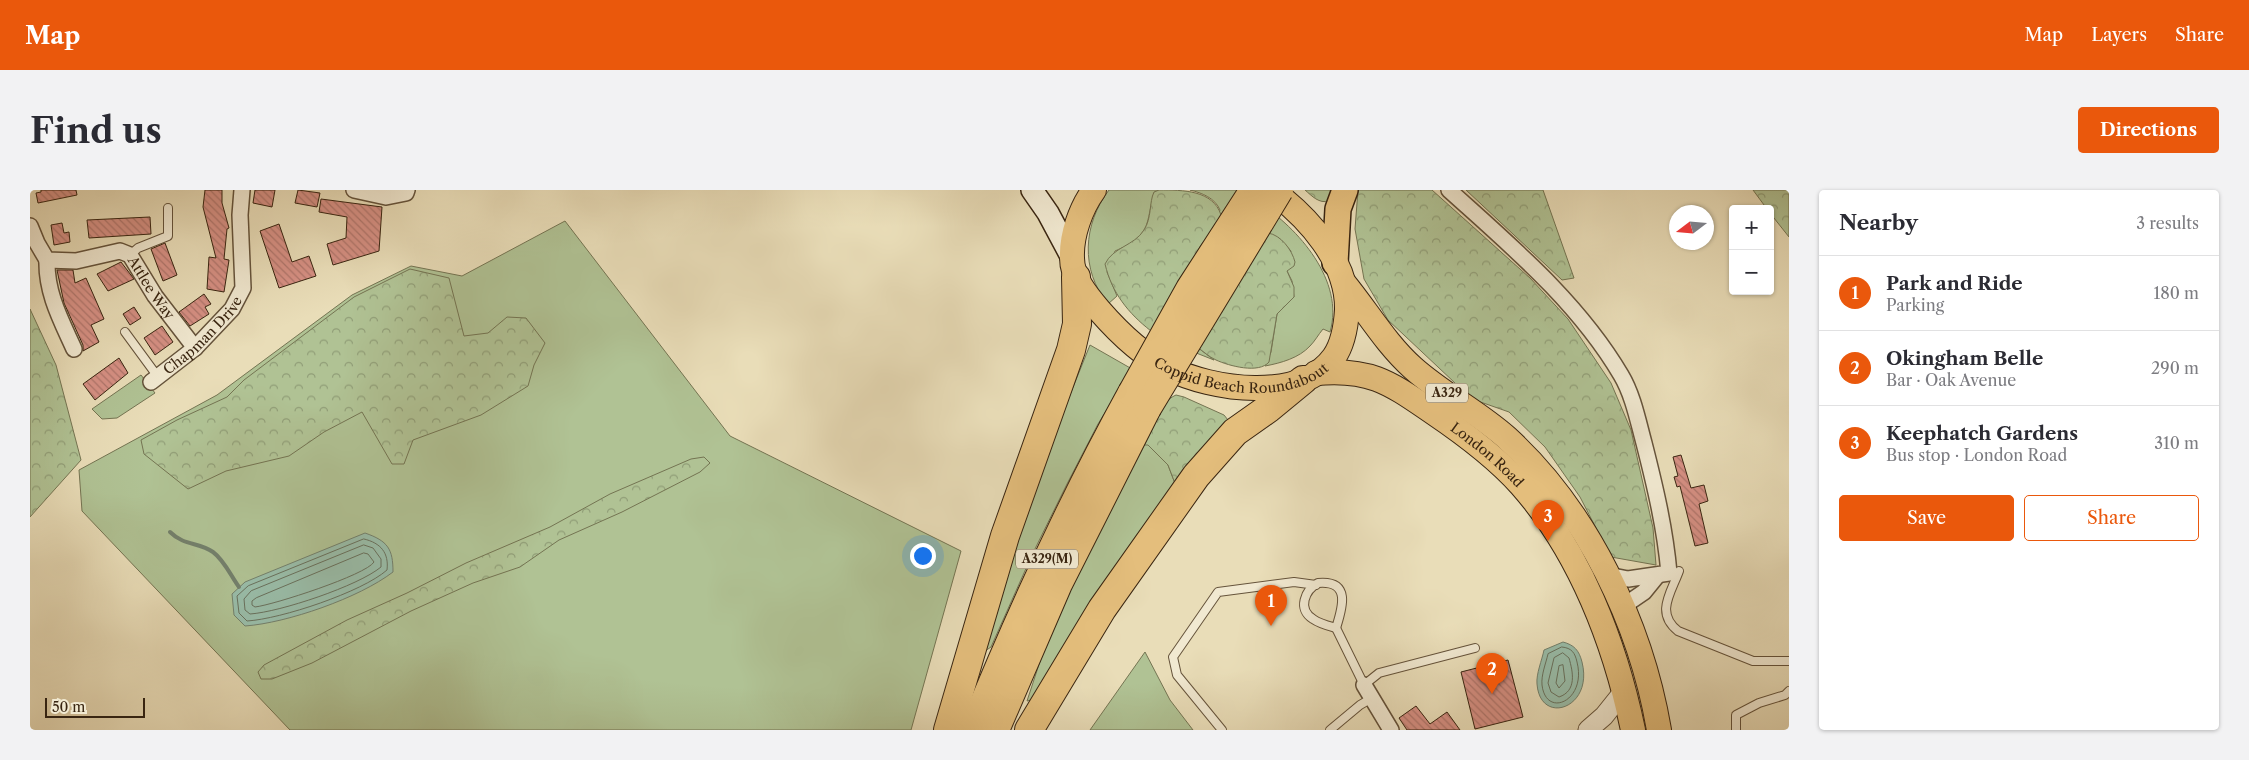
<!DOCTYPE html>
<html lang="en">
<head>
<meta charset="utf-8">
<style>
	:root { --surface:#fff; --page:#f2f2f3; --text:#2b2b33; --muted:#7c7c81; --line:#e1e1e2; --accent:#ea580c }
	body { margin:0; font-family:"Libre Caslon Text",serif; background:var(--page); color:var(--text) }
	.controls { position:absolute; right:15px; top:15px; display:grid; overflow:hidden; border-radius:5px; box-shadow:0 1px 4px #0004 }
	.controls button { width:45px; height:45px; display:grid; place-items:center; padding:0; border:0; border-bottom:1px solid var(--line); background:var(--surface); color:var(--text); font:25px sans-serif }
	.compass { position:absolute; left:1639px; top:15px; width:45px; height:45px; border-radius:50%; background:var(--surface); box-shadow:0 1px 4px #0004; rotate:254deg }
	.scale { position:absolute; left:15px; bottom:12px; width:100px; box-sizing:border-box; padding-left:5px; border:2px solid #392511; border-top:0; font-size:14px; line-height:18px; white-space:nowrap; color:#392511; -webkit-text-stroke:4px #f1e9d1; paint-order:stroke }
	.you { position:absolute; left:892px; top:365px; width:18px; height:18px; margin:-12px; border:4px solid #fff; border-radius:50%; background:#1a73e8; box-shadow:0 0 0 8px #1a73e833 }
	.badge { display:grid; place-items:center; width:32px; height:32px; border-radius:50%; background:var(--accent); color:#fff; font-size:16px; font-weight:700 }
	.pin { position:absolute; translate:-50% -41px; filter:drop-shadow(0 1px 2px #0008) }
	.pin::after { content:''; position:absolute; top:26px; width:18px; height:15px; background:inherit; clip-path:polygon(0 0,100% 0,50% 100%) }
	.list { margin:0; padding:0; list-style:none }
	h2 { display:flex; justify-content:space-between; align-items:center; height:65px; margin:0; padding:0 20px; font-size:21px }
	h2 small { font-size:16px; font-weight:400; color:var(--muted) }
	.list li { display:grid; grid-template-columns:32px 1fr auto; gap:15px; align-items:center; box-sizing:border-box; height:75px; padding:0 20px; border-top:1px solid var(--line) }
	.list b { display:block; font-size:19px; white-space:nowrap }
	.list p { margin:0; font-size:16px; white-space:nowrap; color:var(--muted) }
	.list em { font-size:16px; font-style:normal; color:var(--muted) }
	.actions { display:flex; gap:10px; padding:15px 20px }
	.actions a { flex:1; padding:11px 0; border:1px solid var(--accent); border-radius:5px; text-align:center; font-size:18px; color:var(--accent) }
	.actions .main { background:var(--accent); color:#fff }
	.map { position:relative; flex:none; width:1759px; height:540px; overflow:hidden; border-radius:5px }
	header { display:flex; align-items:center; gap:30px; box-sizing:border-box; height:70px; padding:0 25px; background:var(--accent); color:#fff }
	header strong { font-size:24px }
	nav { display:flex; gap:28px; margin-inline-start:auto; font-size:18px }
	.intro { display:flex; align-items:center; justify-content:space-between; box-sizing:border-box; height:120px; padding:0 30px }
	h1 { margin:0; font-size:35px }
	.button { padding:12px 22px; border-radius:5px; background:var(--accent); color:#fff; font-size:18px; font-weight:700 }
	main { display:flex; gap:30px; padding:0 30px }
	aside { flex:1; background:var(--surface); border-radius:5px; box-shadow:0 1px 4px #0004 }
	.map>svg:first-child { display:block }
	.green { fill:#b0c294; stroke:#747452 }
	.forest { fill:url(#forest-crowns); stroke:#747452 }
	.water { fill:#99bda9; stroke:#73806c }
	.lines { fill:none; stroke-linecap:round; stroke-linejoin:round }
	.shore { stroke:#69715d; stroke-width:1 }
	.stream { stroke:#73806c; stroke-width:4 }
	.building { fill:url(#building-back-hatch); stroke:#392511 }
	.service-casing { stroke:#65533b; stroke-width:10 }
	.minor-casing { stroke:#65533b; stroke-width:18 }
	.tertiary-casing { stroke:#65533b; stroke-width:21 }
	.secondary-casing { stroke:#392511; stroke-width:24 }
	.primary-casing { stroke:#392511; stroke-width:26 }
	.trunk-casing { stroke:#392511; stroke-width:28 }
	.motorway-casing { stroke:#392511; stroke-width:30 }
	.service { stroke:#f1e9d1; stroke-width:8 }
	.minor { stroke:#f1e9d1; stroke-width:15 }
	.tertiary { stroke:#f1e9d1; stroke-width:19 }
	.secondary { stroke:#f1e9d1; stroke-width:21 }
	.primary { stroke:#e4be7c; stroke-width:24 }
	.trunk { stroke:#e4be7c; stroke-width:25 }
	.motorway { stroke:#e4be7c; stroke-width:28 }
	.motorway-bridge-casing { stroke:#392511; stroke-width:30; stroke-linecap:butt }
	.motorway-bridge { stroke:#e4be7c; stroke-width:28 }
	.labels { text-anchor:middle; stroke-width:4; stroke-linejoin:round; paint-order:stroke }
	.shield { fill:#f1e9d1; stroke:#70604b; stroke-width:1 }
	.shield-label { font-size:12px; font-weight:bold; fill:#392511 }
	.street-label { font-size:14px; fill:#392511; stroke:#f1e9d1 }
</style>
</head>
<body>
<header>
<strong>Map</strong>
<nav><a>Map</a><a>Layers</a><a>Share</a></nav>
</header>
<div class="intro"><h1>Find us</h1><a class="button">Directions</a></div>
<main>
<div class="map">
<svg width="1759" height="540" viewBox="0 0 1759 540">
	<defs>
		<pattern id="forest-crowns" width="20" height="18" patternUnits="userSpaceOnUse" patternTransform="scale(1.25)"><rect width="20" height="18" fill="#b0c294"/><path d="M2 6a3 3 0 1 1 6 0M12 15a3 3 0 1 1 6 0" fill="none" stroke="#909d77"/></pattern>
		<pattern id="building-back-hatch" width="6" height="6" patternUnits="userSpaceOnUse" patternTransform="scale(1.25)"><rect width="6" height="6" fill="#d69084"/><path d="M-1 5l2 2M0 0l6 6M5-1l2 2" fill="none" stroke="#af756b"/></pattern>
	</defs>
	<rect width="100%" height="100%" fill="#e9ddb8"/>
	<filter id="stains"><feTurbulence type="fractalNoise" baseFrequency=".004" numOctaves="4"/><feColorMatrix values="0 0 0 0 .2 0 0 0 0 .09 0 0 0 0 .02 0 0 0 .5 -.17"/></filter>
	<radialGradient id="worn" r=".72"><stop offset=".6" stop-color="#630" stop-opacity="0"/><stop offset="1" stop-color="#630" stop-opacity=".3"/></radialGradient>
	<g class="green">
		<path d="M1079 0H1129C1120 3 1121 29 1114 40 1108 51 1096 56 1085 61L1077 82 1087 106 1078 114C1050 80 1053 34 1079 0Z"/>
		<path d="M1160 0C1175 0 1192 0 1206 0 1214 1 1222 9 1229 13 1268 38 1315 91 1300 142L1293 139C1288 145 1285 151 1280 156 1269 168 1251 173 1235 176L1241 162 1247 124 1264 107 1262 91 1257 81 1261 61 1248 47 1167 157 1184 170 1146 155 1165 66 1177 46 1183 40 1190 20C1185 8 1172 3 1160 0Z"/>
		<polygon points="535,31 700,246 931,361 881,540 260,540 52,321 49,280 187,205 322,105 381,76 432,86"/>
		<polygon points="1060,155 1102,179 1068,234 1037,294 1002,365 961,457 955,461 983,363 1017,262"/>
		<polygon points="111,185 125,203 87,228 72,229 62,219"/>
		<polygon points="1118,254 1138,275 1146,296 1009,499 1001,510 997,511 1016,453 1077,321 1111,255"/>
		<polygon points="1115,462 1140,510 1163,540 1060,540"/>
	</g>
	<g class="forest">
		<path d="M1129 0C1153 0 1183 0 1191 25L1188 34 1171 55 1121 141C1098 123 1082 103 1075 74 1083 57 1104 56 1114 40 1122 28 1119 12 1124 2Z"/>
		<path d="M1275 0H1305L1299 11C1289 14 1282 6 1275 0Z"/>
		<polygon points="1328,0 1402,0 1500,88 1538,129 1581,193 1601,240 1623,338 1626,375 1581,367 1550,307 1515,257 1479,222 1442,209 1358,130 1334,89 1325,39"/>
		<polygon points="1436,0 1513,0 1544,88 1532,90"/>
		<polygon points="1723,0 1759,0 1759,47 1740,23 1740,19 1737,19"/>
		<path d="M1238 43C1251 45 1262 60 1265 72L1264 76 1257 81 1264 97V107L1247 124 1239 172C1229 184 1199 176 1186 170 1179 167 1173 161 1167 157Z"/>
		<polygon points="380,79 419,88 434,146 458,143 477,127 496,128 515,153 504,175 498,196 451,225 383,250 374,274 362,274 332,222 294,242 259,266 196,281 158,299 114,264 111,250 147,230 197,207 214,190 324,107"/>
		<polygon points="0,119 26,175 51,270 0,327"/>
		<path d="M1146 205 1154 207 1194 225 1198 230V236L1146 296 1138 275 1118 255H1111C1119 240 1129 212 1146 205Z"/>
		<polygon points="674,267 680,273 670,282 592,322 529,350 490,377 443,393 381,421 282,473 242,489 231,489 228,482 234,475 317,430 377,403 436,373 520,337 580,304 661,269"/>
	</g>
	<g class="water">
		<path d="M335 343C358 351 363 359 363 382 329 408 257 433 215 436L204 425 202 404 215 392Z"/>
		<path d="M1533 452C1544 455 1549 460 1552 472 1564 519 1510 536 1507 494 1506 484 1512 470 1514 460Z"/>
	</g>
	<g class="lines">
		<g class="shore">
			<path d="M334 349C351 353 359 363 357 380 332 402 251 429 217 431L209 423 207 406 218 396Z"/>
			<path d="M334 355 343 358 351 369V377C328 396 250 422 220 424L215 420 214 409 221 401Z"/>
			<path d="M334 363 338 364 344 372C336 385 243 415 225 417L222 415V411L226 408Z"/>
			<path d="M1532 457C1542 458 1545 463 1547 472 1557 511 1516 529 1512 495 1511 485 1516 473 1518 464Z"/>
			<path d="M1533 463 1539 468C1543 482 1547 501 1529 507L1521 502 1518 493 1524 468Z"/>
			<polygon points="1533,475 1535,491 1529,498 1526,493 1529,476"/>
		</g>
		<path class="stream" d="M140 342C154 356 169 352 183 362 194 370 201 386 209 397"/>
	</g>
	<g class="building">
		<polygon points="11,0 46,0 47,5 8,13 6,3 11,2"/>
		<polygon points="175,0 192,0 192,13 199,38 197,39 194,69 199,70 194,102 177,99 179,67 186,68 173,17"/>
		<polygon points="225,0 245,0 242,17 223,13"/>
		<polygon points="268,0 290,3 287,17 265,13"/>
		<polygon points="291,9 352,17 349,61 303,75 297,54 316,48 317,27 289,22"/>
		<polygon points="120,27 121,44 59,48 57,30"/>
		<polygon points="32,33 34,43 39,42 40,52 24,55 21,35"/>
		<polygon points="249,34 262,72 279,66 286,86 249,98 230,41"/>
		<polygon points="135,53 147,85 133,91 121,59"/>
		<polygon points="91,72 104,89 78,101 67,84"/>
		<polygon points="27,80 43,80 45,93 56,88 74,129 61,135 69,152 53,161 53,155 34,113"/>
		<polygon points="174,104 181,114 175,117 179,124 160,136 149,122"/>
		<polygon points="104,117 111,128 100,135 93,124"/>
		<polygon points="132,136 143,152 125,165 114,148"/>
		<polygon points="89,168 98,183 65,210 53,194"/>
		<polygon points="1651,265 1661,298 1674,295 1678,311 1669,314 1678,353 1665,356 1650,296 1647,297 1644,287 1648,286 1643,267"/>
		<polygon points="1478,470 1493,527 1445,539 1431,482"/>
		<polygon points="1386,516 1400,534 1417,522 1430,540 1377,540 1369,528"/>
	</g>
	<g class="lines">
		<defs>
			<g id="service">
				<polyline points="100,65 108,58 138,46 138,18"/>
				<polyline points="95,142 128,187"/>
				<path d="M1649 381C1641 403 1625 423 1648 441L1723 471H1759"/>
				<path d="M1288 393C1322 390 1312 419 1306 438 1299 436 1290 434 1283 429 1267 419 1275 400 1288 393Z"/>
				<polyline points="1306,438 1334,495 1349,483 1445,458"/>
				<polyline points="1192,540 1147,485 1143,467 1188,402 1264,392 1286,395"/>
				<polyline points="1300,540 1330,515 1342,508"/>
				<polyline points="1706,540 1706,525 1729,513 1755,505 1759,501"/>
			</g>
			<g id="minor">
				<polyline points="324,0 356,7 376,3 377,0"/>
				<path d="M1419 0C1481 56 1548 112 1591 185 1603 205 1608 231 1614 253 1625 296 1635 338 1639 383L1598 389 1578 385"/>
				<path id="s1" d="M0 36 7 53 17 70 46 71 90 61 100 65 125 106 165 158"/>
				<path d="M17 70C16 103 31 130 44 159"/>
				<path id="s2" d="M121 192 165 158 202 119 213 98 210 25 212 0"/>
				<polyline points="1592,417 1614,402 1627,386"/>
				<polyline points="1334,495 1361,540"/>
			</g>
			<polyline id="tertiary" points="1558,540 1574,526 1594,501"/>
			<polyline id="secondary" points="1002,0 1018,23 1042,68"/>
			<g id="primary">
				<path id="s3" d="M1064 0C1051 18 1041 45 1042 68 1042 88 1057 106 1069 120 1089 143 1112 165 1138 178 1182 200 1271 213 1304 167 1313 154 1316 136 1317 120 1318 71 1278 27 1241 0"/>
				<path d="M1314 93C1337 121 1356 154 1383 178 1412 204 1448 222 1477 248 1557 321 1611 434 1629 540"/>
				<path id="s4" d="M1286 183C1341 178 1360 193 1404 223 1435 244 1466 267 1491 295 1550 362 1585 453 1603 540"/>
			</g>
			<polyline id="trunk" points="1305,73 1308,19 1315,0"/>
			<g id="motorway">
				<polyline points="918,540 975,346 1041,160 1047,134 1046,87"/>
				<path d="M943 540C990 425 1042 312 1102 203"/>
				<polyline points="965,540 1028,394 1117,218"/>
				<polyline points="999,540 1072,419 1166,286 1205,242 1239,218 1273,190"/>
			</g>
		</defs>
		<use href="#service" class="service-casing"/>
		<use href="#minor" class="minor-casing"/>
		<use href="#tertiary" class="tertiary-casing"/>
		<use href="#secondary" class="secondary-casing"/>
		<use href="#primary" class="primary-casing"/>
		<use href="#trunk" class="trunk-casing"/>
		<use href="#motorway" class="motorway-casing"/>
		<use href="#service" class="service"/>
		<use href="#minor" class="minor"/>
		<use href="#tertiary" class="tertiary"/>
		<use href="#secondary" class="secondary"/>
		<use href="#primary" class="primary"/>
		<use href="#trunk" class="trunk"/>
		<use href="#motorway" class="motorway"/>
		<defs>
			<g id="motorway-bridge">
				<polyline points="1102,203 1160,99 1224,0"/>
				<polyline points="1117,218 1249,0"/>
			</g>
		</defs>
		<use href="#motorway-bridge" class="motorway-bridge-casing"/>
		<use href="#motorway-bridge" class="motorway-bridge"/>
	</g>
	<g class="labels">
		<g class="shield">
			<rect x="1396" y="193.5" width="42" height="19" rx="4"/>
			<rect x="986" y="359.5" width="62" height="19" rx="4"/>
		</g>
		<g class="shield-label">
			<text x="1417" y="207">A329</text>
			<text x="1017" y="373">A329(M)</text>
		</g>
		<g class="street-label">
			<text dy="5" stroke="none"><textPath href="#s1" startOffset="162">Attlee Way</textPath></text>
			<text dy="5" stroke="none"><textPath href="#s2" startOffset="70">Chapman Drive</textPath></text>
			<text dy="5" stroke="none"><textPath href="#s3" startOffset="299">Coppid Beach Roundabout</textPath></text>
			<text dy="5" stroke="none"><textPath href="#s4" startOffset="196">London Road</textPath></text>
		</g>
	</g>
	<rect width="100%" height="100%" filter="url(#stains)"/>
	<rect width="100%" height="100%" fill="url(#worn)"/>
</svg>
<div class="controls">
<button>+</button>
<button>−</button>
</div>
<svg class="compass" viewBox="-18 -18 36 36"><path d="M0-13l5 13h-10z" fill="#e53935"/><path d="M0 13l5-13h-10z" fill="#7c7c81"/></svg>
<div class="scale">50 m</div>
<div class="you"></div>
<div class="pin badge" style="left:1241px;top:436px">1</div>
<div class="pin badge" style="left:1462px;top:504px">2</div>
<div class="pin badge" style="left:1518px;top:351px">3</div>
</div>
<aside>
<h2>Nearby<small>3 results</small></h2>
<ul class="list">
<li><span class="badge">1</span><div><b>Park and Ride</b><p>Parking</p></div><em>180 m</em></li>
<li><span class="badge">2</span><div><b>Okingham Belle</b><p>Bar · Oak Avenue</p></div><em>290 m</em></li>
<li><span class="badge">3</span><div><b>Keephatch Gardens</b><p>Bus stop · London Road</p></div><em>310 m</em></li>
</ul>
<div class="actions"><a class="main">Save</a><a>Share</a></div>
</aside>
</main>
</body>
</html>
